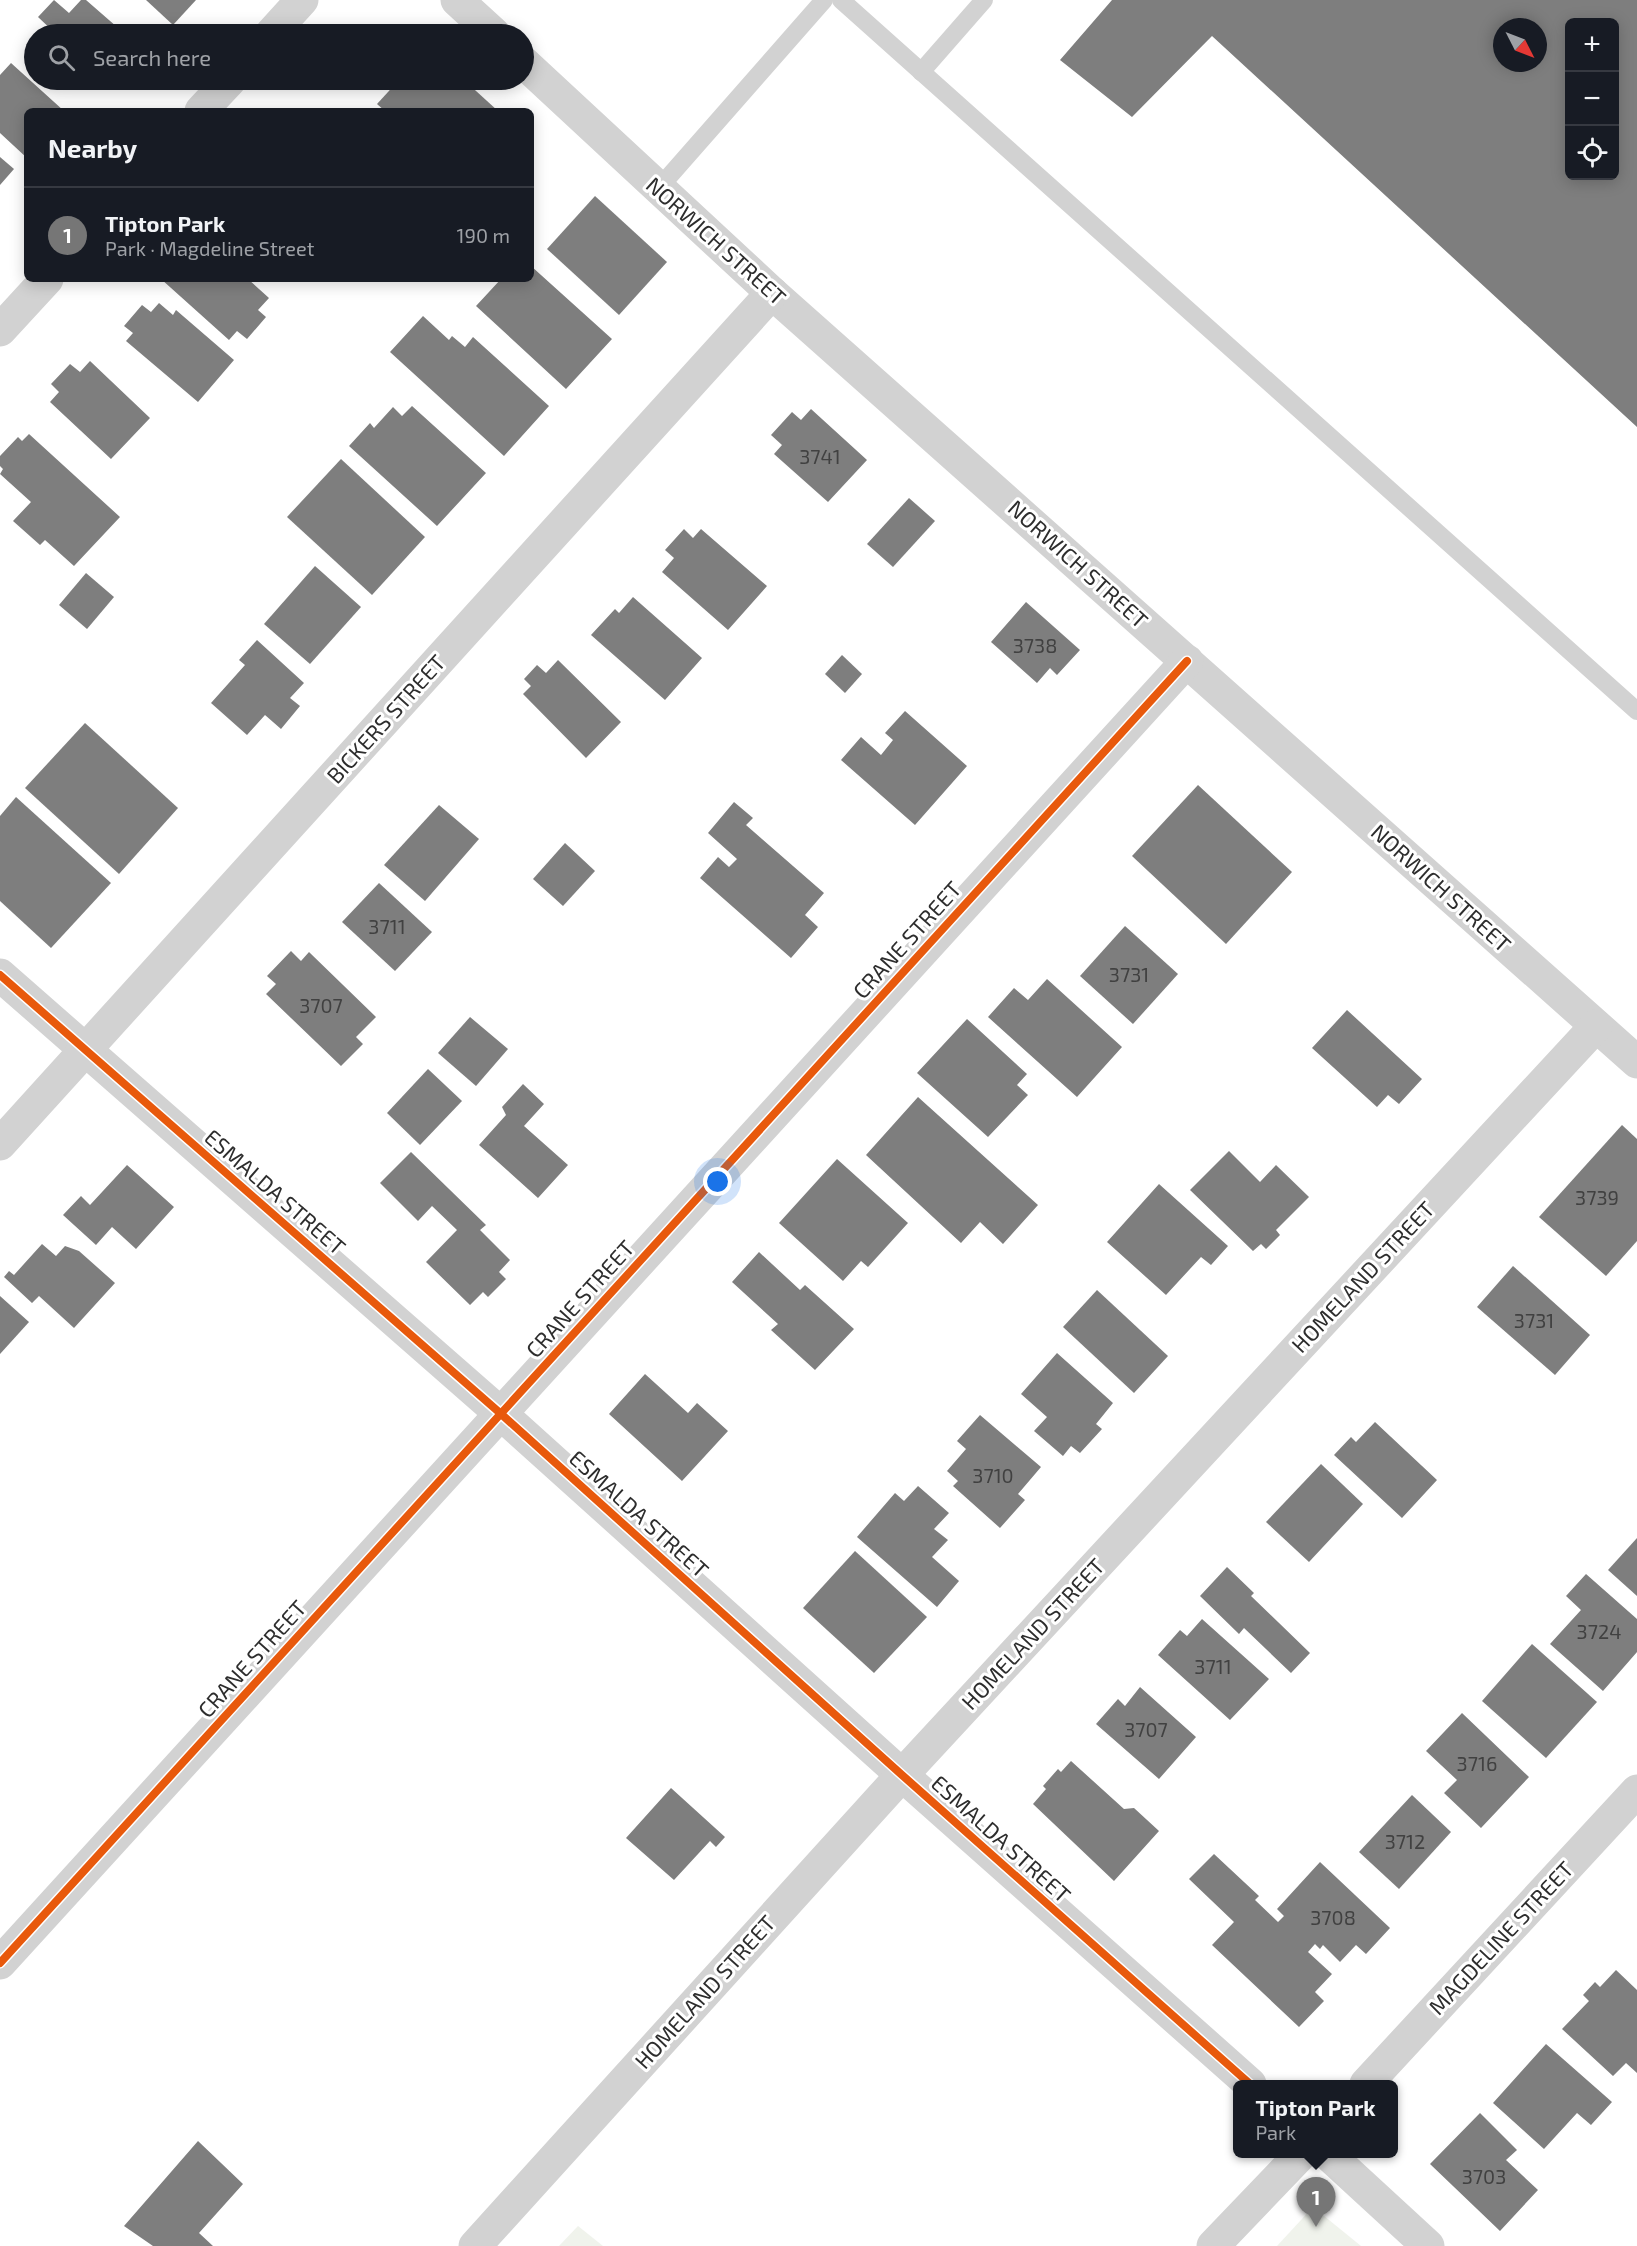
<!DOCTYPE html>
<html lang="en">
<head>
<meta charset="utf-8">
<style>
	:root { --surface:#171b24; --page:#20242c; --text:#f1f3f6; --muted:#9ea1a6; --line:#363941; --accent:#767676 }
	body { margin:0; font-family:"Exo 2",sans-serif; background:var(--page); color:var(--text) }
	.controls { position:absolute; right:18px; top:18px; display:grid; overflow:hidden; border-radius:9px; box-shadow:0 3px 15px #0003 }
	.controls button { width:54px; height:54px; display:grid; place-items:center; padding:0; border:0; border-bottom:2px solid var(--line); background:var(--surface); color:var(--text); font:30px sans-serif }
	.compass { position:absolute; left:1493px; top:18px; width:54px; height:54px; border-radius:50%; background:var(--surface); box-shadow:0 3px 15px #0003; rotate:132deg }
	.you { position:absolute; left:718px; top:1182px; width:21px; height:21px; margin:-15px; border:4px solid #fff; border-radius:50%; background:#1a73e8; box-shadow:0 0 0 9px #1a73e833 }
	.badge { display:grid; place-items:center; width:39px; height:39px; border-radius:50%; background:var(--accent); color:#fff; font-size:20px; font-weight:700 }
	.pin { position:absolute; translate:-50% -50px; filter:drop-shadow(0 2px 3px #0008) }
	.pin::after { content:''; position:absolute; top:32px; width:21px; height:18px; background:inherit; clip-path:polygon(0 0,100% 0,50% 100%) }
	.popup { position:absolute; left:1233px; top:2080px; width:165px; height:78px; box-sizing:border-box; display:grid; place-content:center; border-radius:9px; background:var(--surface); filter:drop-shadow(0 2px 4px #0005); font-size:20px; white-space:nowrap; color:var(--muted) }
	.popup b { font-size:22px; color:var(--text) }
	.popup::after { content:''; position:absolute; left:50%; top:100%; margin-left:-12px; border:12px solid transparent; border-top-color:var(--surface) }
	.list { margin:0; padding:0; list-style:none }
	h2 { display:flex; justify-content:space-between; align-items:center; height:78px; margin:0; padding:0 24px; font-size:26px }
	h2 small { font-size:20px; font-weight:400; color:var(--muted) }
	.list li { display:grid; grid-template-columns:39px 1fr auto; gap:18px; align-items:center; box-sizing:border-box; height:96px; padding:0 24px; border-top:2px solid var(--line) }
	.list b { display:block; font-size:22px; white-space:nowrap }
	.list p { margin:0; font-size:20px; white-space:nowrap; color:var(--muted) }
	.list em { font-size:20px; font-style:normal; color:var(--muted) }
	.icon { flex:none; width:33px; height:33px; fill:none; stroke:currentColor; stroke-width:2; stroke-linecap:round; stroke-linejoin:round }
	.map { position:relative; flex:none; width:1637px; height:2246px; overflow:hidden }
	.search { position:absolute; background:var(--surface); box-shadow:0 3px 15px #0003; left:24px; top:24px; width:510px; height:66px; display:flex; align-items:center; gap:15px; box-sizing:border-box; padding:0 21px; border-radius:33px; color:var(--muted); font-size:22px }
	.panel { position:absolute; background:var(--surface); box-shadow:0 3px 15px #0003; left:24px; top:108px; width:510px; height:174px; border-radius:9px }
	.map>svg:first-child { display:block }
	.green { fill:#f0f3ec }
	.building { fill:#7e7e7e; fill-rule:evenodd }
	.lines { fill:none; stroke-linecap:round; stroke-linejoin:round }
	.lane { stroke:#d2d2d2; stroke-width:18 }
	.street { stroke:#d2d2d2; stroke-width:33 }
	.cycleway-casing { stroke:#fff; stroke-width:11 }
	.cycleway { stroke:#e8590c; stroke-width:8 }
	.labels { text-anchor:middle; stroke-width:6; stroke-linejoin:round; paint-order:stroke }
	.number-label { font-size:20px; fill:#414141 }
	.street-label { font-size:22px; fill:#2d2d2d; stroke:#fff }
</style>
</head>
<body>
<div class="map">
<svg width="1637" height="2246" viewBox="0 0 1637 2246">
	<rect width="100%" height="100%" fill="#fff"/>
	<g class="green">
		<polygon points="1313,2207 1361,2246 1277,2246"/>
		<polygon points="578,2226 603,2246 559,2246"/>
	</g>
	<g class="building">
		<polygon points="54,0 69,13 81,0 86,0 125,34 56,34 38,17"/>
		<polygon points="146,0 196,0 173,25"/>
		<path d="M1112 0H1637V427L1212 36 1132 117 1060 60ZM1570 22H1614V176H1570ZM1502 27H1538V63H1502Z"/>
		<polygon points="11,63 64,111 27,111 27,158 0,133 0,75"/>
		<polygon points="399,80 464,80 498,111 385,111 377,104"/>
		<polygon points="0,157 14,169 0,185"/>
		<polygon points="595,196 667,262 619,315 547,249"/>
		<polygon points="531,266 612,339 566,389 476,306 501,279 531,279"/>
		<polygon points="161,279 248,279 269,298 258,310 266,317 247,339 237,331 229,340"/>
		<polygon points="159,303 173,315 176,310 234,360 198,402 126,341 133,333 124,326 142,305 151,312"/>
		<polygon points="423,316 449,340 452,336 465,347 473,337 549,406 504,456 390,352"/>
		<polygon points="90,361 150,418 111,459 50,402 59,392 51,384 70,364 80,372"/>
		<polygon points="412,406 486,473 437,526 349,446 370,423 374,428 393,407 402,416"/>
		<polygon points="811,409 867,460 828,502 774,454 782,445 771,435 792,412 801,420"/>
		<polygon points="29,434 120,517 74,566 45,540 40,545 13,521 31,502 0,474 3,469 0,466 0,456 18,437 22,441"/>
		<polygon points="341,459 425,537 372,595 287,517"/>
		<polygon points="909,498 935,521 893,567 867,544"/>
		<polygon points="684,529 693,538 701,529 767,586 728,630 662,572 674,558 665,550"/>
		<polygon points="315,566 361,607 310,664 264,624"/>
		<polygon points="86,573 114,597 87,629 59,605"/>
		<polygon points="633,597 702,658 665,700 591,635 615,609 619,613"/>
		<polygon points="1026,602 1080,650 1057,675 1050,668 1037,683 991,642"/>
		<polygon points="257,640 304,683 290,698 300,706 281,729 265,715 247,735 211,703 245,665 239,660"/>
		<polygon points="842,655 862,674 845,693 825,674"/>
		<polygon points="558,660 621,722 586,758 523,694 531,686 524,679 537,665 546,673"/>
		<polygon points="905,711 967,766 915,825 841,760 861,737 881,755 893,740 885,733"/>
		<polygon points="85,723 178,808 119,874 25,788"/>
		<polygon points="1198,785 1292,872 1226,944 1132,856"/>
		<polygon points="16,797 111,883 51,948 0,901 0,816"/>
		<polygon points="734,802 753,818 746,825 824,893 805,915 818,927 791,958 700,878 718,857 729,867 737,859 708,833"/>
		<polygon points="439,805 479,839 425,901 384,865"/>
		<polygon points="565,843 595,871 563,906 533,879"/>
		<polygon points="379,883 432,932 395,971 342,922"/>
		<polygon points="1125,926 1178,974 1133,1024 1080,976"/>
		<polygon points="291,951 301,961 309,952 376,1017 356,1037 363,1044 341,1066 266,994 276,984 267,976"/>
		<polygon points="1047,979 1122,1047 1077,1097 988,1017 1014,988 1028,1000"/>
		<polygon points="1347,1010 1422,1079 1399,1104 1388,1095 1377,1107 1312,1048"/>
		<polygon points="470,1017 508,1049 476,1086 438,1053"/>
		<polygon points="967,1019 1027,1074 1017,1085 1028,1095 988,1137 917,1073"/>
		<polygon points="428,1069 462,1101 420,1145 387,1113"/>
		<polygon points="523,1084 544,1104 524,1126 568,1165 538,1198 479,1145 506,1115 502,1107"/>
		<polygon points="918,1097 1038,1205 1003,1244 980,1222 961,1243 866,1155"/>
		<polygon points="1622,1125 1637,1139 1637,1241 1606,1276 1539,1217"/>
		<polygon points="1229,1151 1260,1182 1276,1165 1309,1197 1276,1230 1280,1235 1266,1249 1261,1244 1253,1251 1190,1190"/>
		<polygon points="411,1152 486,1225 480,1230 510,1260 499,1272 506,1279 488,1297 483,1292 470,1305 426,1262 457,1230 432,1206 418,1221 380,1183"/>
		<polygon points="837,1159 908,1223 868,1267 861,1261 843,1281 779,1223"/>
		<polygon points="127,1165 174,1207 136,1249 112,1227 96,1245 63,1215 81,1196 90,1205"/>
		<polygon points="1159,1184 1228,1246 1211,1265 1201,1257 1166,1295 1107,1242"/>
		<polygon points="42,1244 56,1256 65,1246 79,1251 115,1283 74,1328 39,1296 32,1303 4,1277 9,1271 14,1275"/>
		<polygon points="759,1252 800,1290 805,1285 854,1329 815,1370 771,1330 778,1324 732,1282"/>
		<polygon points="1513,1266 1590,1335 1555,1375 1477,1307"/>
		<polygon points="1097,1290 1168,1356 1134,1393 1063,1327"/>
		<polygon points="0,1296 29,1322 0,1354"/>
		<polygon points="1057,1353 1113,1403 1096,1424 1102,1429 1080,1453 1071,1446 1063,1456 1034,1431 1047,1417 1021,1394"/>
		<polygon points="645,1374 688,1413 697,1403 728,1431 682,1481 609,1414"/>
		<polygon points="980,1415 1041,1467 1018,1494 1025,1500 1000,1528 953,1486 958,1481 947,1471 966,1449 957,1441"/>
		<polygon points="1375,1422 1437,1480 1402,1518 1334,1455 1351,1437 1356,1442"/>
		<polygon points="1321,1464 1363,1504 1309,1562 1266,1522"/>
		<polygon points="918,1486 949,1513 934,1529 948,1540 932,1557 959,1581 937,1607 857,1537 895,1493 904,1501"/>
		<polygon points="1637,1538 1637,1596 1608,1570"/>
		<polygon points="855,1551 927,1617 874,1673 803,1608"/>
		<polygon points="1227,1567 1254,1593 1251,1596 1310,1653 1291,1673 1244,1628 1239,1634 1200,1596"/>
		<polygon points="1586,1574 1637,1619 1637,1652 1603,1691 1550,1644 1581,1610 1566,1596"/>
		<polygon points="1202,1619 1269,1679 1230,1720 1158,1655 1180,1630 1187,1636"/>
		<polygon points="1532,1644 1597,1702 1546,1758 1482,1701"/>
		<polygon points="1140,1687 1196,1737 1159,1779 1096,1724 1118,1699 1125,1706"/>
		<polygon points="1462,1713 1529,1777 1481,1828 1444,1793 1457,1780 1426,1751"/>
		<polygon points="1071,1761 1124,1809 1134,1808 1159,1831 1114,1881 1033,1804 1046,1789 1043,1786 1058,1769 1061,1772"/>
		<polygon points="671,1788 725,1837 716,1847 710,1841 674,1880 626,1838"/>
		<polygon points="1412,1795 1451,1832 1399,1889 1359,1852"/>
		<polygon points="1214,1854 1259,1896 1255,1900 1278,1922 1284,1916 1277,1909 1320,1862 1390,1928 1366,1954 1356,1945 1340,1962 1323,1945 1320,1949 1315,1944 1308,1952 1332,1974 1315,1992 1324,2001 1299,2027 1212,1945 1234,1922 1189,1879"/>
		<polygon points="1616,1970 1637,1990 1637,2073 1626,2063 1613,2076 1562,2029 1589,2001 1583,1995 1595,1982 1600,1987"/>
		<polygon points="1546,2044 1612,2102 1591,2125 1577,2113 1544,2149 1493,2103"/>
		<polygon points="1480,2113 1517,2150 1506,2160 1538,2190 1500,2231 1430,2164"/>
		<polygon points="198,2141 243,2184 199,2233 213,2246 153,2246 124,2226"/>
	</g>
	<g class="lines">
		<g class="lane">
			<polyline points="841,0 1637,711"/>
			<polyline points="921,72 984,0"/>
			<polyline points="658,189 824,0"/>
		</g>
		<g class="street">
			<polyline points="457,0 494,34"/>
			<polyline points="271,34 302,0"/>
			<polyline points="524,63 772,293 1637,1062"/>
			<polyline points="201,111 230,80"/>
			<polyline points="0,330 47,279"/>
			<polyline points="0,975 500,1413 902,1775 1250,2084"/>
			<polyline points="0,1144 772,293"/>
			<polyline points="0,1963 1187,661"/>
			<polyline points="1366,2084 1637,1791"/>
			<polyline points="1328,2154 1428,2246"/>
			<polyline points="475,2246 902,1775 1596,1026"/>
			<polyline points="1213,2246 1301,2154"/>
		</g>
		<defs>
			<g id="cycleway">
				<polyline points="0,975 500,1413 902,1775 1250,2084"/>
				<polyline points="0,1963 1187,661"/>
			</g>
		</defs>
		<use href="#cycleway" class="cycleway-casing"/>
		<use href="#cycleway" class="cycleway"/>
	</g>
	<g class="labels">
		<g class="number-label">
			<text x="820" y="464">3741</text>
			<text x="1035" y="653">3738</text>
			<text x="387" y="934">3711</text>
			<text x="1129" y="982">3731</text>
			<text x="321" y="1013">3707</text>
			<text x="1597" y="1205">3739</text>
			<text x="1534" y="1328">3731</text>
			<text x="993" y="1483">3710</text>
			<text x="1599" y="1639">3724</text>
			<text x="1213" y="1674">3711</text>
			<text x="1146" y="1737">3707</text>
			<text x="1477" y="1771">3716</text>
			<text x="1405" y="1849">3712</text>
			<text x="1333" y="1925">3708</text>
			<text x="1484" y="2184">3703</text>
		</g>
		<g class="street-label">
			<text transform="translate(716 241) rotate(42)" y="8">NORWICH STREET</text>
			<text transform="translate(1078 564) rotate(42)" y="8">NORWICH STREET</text>
			<text transform="translate(386 719) rotate(-48)" y="8">BICKERS STREET</text>
			<text transform="translate(1441 888) rotate(42)" y="8">NORWICH STREET</text>
			<text transform="translate(907 940) rotate(-48)" y="8">CRANE STREET</text>
			<text transform="translate(275 1192) rotate(41)" y="8">ESMALDA STREET</text>
			<text transform="translate(1363 1277) rotate(-47)" y="8">HOMELAND STREET</text>
			<text transform="translate(580 1299) rotate(-48)" y="8">CRANE STREET</text>
			<text transform="translate(639 1514) rotate(42)" y="8">ESMALDA STREET</text>
			<text transform="translate(1033 1634) rotate(-47)" y="8">HOMELAND STREET</text>
			<text transform="translate(252 1659) rotate(-48)" y="8">CRANE STREET</text>
			<text transform="translate(1001 1839) rotate(42)" y="8">ESMALDA STREET</text>
			<text transform="translate(1501 1938) rotate(-47)" y="8">MAGDELINE STREET</text>
			<text transform="translate(705 1992) rotate(-48)" y="8">HOMELAND STREET</text>
		</g>
	</g>
</svg>
<div class="controls">
<button>+</button>
<button>−</button>
<button><svg class="icon" aria-label="locate" viewBox="0 0 24 24"><circle cx="12" cy="12" r="6"/><path d="M12 2v4M12 18v4M2 12h4M18 12h4"/></svg></button>
</div>
<svg class="compass" viewBox="-18 -18 36 36"><path d="M0-13l5 13h-10z" fill="#e53935"/><path d="M0 13l5-13h-10z" fill="#9ea1a6"/></svg>
<div class="you"></div>
<div class="pin badge" style="left:1316px;top:2227px">1</div>
<div class="popup"><b>Tipton Park</b>Park</div>
<div class="search"><svg class="icon" aria-label="search" viewBox="0 0 24 24"><circle cx="10" cy="10" r="6"/><path d="M15 15l6 6"/></svg>Search here</div>
<section class="panel">
<h2>Nearby<small></small></h2>
<ul class="list">
<li><span class="badge">1</span><div><b>Tipton Park</b><p>Park · Magdeline Street</p></div><em>190 m</em></li>
</ul>
</section>
</div>
</body>
</html>
